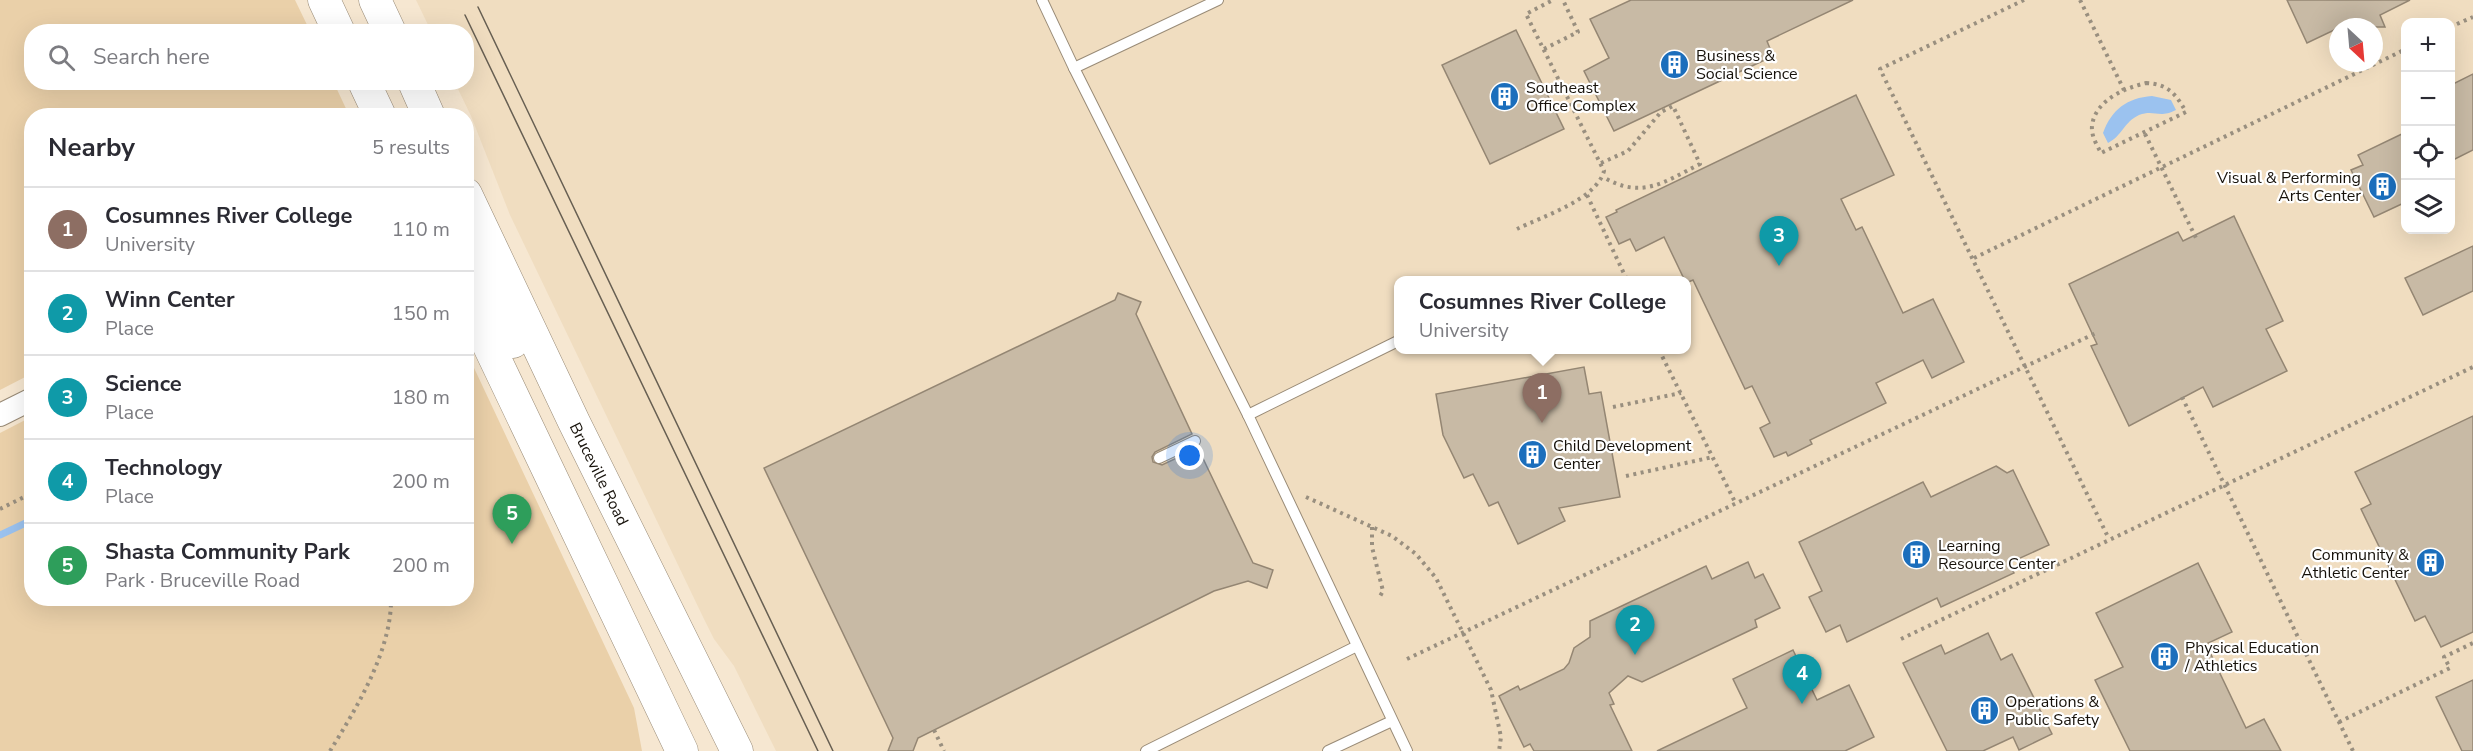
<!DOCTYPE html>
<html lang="en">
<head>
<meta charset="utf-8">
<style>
	:root { --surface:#fff; --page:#f7f7f7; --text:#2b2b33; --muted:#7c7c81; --line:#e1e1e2; --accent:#111827 }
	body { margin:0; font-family:"Nunito Sans",sans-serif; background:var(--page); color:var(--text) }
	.controls { position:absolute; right:18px; top:18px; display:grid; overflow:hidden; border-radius:12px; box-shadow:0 6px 24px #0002 }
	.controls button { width:54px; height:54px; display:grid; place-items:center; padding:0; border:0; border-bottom:2px solid var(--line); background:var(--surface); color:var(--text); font:30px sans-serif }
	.compass { position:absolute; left:2329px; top:18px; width:54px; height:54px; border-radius:50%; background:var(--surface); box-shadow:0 6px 24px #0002; rotate:154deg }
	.you { position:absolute; left:1190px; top:456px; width:21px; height:21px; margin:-15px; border:4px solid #fff; border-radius:50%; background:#1a73e8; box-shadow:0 0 0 9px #1a73e833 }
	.badge { display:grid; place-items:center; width:39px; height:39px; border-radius:50%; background:var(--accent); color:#fff; font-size:20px; font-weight:700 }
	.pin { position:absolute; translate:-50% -50px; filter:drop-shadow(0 2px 3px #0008) }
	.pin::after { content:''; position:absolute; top:32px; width:21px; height:18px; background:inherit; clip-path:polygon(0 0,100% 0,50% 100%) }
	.popup { position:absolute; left:1394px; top:276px; width:297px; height:78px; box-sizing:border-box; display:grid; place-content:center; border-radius:12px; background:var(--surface); filter:drop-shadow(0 2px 4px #0005); font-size:20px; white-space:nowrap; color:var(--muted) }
	.popup b { font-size:22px; color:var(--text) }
	.popup::after { content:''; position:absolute; left:50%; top:100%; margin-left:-12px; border:12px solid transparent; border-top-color:var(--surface) }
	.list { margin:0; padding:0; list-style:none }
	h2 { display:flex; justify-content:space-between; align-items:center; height:78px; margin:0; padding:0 24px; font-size:26px }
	h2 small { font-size:20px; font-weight:400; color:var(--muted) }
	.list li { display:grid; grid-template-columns:39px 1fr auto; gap:18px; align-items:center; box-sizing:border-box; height:84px; padding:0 24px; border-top:2px solid var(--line) }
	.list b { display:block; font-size:22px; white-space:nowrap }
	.list p { margin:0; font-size:20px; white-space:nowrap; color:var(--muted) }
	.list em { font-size:20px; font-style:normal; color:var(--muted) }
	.icon { flex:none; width:33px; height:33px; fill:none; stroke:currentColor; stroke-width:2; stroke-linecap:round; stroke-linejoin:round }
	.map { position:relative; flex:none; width:2473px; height:751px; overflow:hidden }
	.search { position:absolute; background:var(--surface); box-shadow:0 6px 24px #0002; left:24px; top:24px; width:450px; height:66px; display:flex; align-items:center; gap:15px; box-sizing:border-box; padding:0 21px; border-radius:24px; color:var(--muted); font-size:22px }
	.panel { position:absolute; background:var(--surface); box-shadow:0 6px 24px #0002; left:24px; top:108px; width:450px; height:498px; border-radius:24px }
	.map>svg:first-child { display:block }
	.built { fill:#f0ddc0; fill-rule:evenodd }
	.green { fill:#ead0a9 }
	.water { fill:#9bc2ef }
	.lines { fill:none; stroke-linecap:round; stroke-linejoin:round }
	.stream { stroke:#9bc2ef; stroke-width:7 }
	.building { fill:#c8baa5; stroke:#948673; stroke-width:1.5 }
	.service-casing { stroke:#998b77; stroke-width:12 }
	.minor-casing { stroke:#998b77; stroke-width:24 }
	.secondary-casing { stroke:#998b77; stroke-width:33 }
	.path { stroke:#998f7f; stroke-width:4; stroke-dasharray:3 4.5; stroke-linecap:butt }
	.service { stroke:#fff; stroke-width:10 }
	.minor { stroke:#fff; stroke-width:22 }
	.secondary { stroke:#fff; stroke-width:32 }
	.tram { stroke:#675f52; stroke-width:1.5 }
	.labels { text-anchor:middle; stroke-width:4.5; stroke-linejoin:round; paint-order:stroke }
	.poi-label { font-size:16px; fill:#16110a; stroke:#fff; text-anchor:start }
	.street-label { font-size:16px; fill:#16110a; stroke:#fff }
</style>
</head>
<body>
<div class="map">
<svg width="2473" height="751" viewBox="0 0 2473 751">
	<rect width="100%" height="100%" fill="#f6e7d1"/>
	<path class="built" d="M416 0H2473V751H776L734 666 714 639 703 617 510 215 471 116 455 83 466 82V32L431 31ZM2406 22H2450V230H2406ZM2338 27H2374V63H2338ZM1398 280H1686V350H1398Z"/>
	<g class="green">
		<polygon points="0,0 295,0 310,31 32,32 32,82 334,83 349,115 32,116 31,374 0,390"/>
		<polygon points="467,353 634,708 642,751 0,751 0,433 31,417 32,598 466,598"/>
	</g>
	<path class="water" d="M2152 96 2171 100 2176 110C2158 119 2155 109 2139 115 2124 122 2122 136 2108 143L2103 133C2112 109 2127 98 2152 96Z"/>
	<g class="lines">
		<polyline class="stream" points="0,535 32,520"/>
	</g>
	<g class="building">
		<polygon points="1631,0 1853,0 1767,41 1773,56 1614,131 1584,71 1609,58 1590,19"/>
		<polygon points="2287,0 2410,0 2380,15 2385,27 2356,27 2353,21 2307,43"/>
		<polygon points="1516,30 1564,129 1490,164 1442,65"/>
		<polygon points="2473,74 2473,150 2451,161 2451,85"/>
		<polygon points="1856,95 1894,175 1841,199 1856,230 1862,227 1903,313 1933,299 1964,362 1932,378 1923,360 1876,383 1886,403 1810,440 1812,444 1788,456 1786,452 1774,457 1760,428 1770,423 1752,386 1745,389 1693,280 1686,283 1664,237 1636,251 1630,239 1619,244 1606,217 1617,212 1616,210"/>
		<polygon points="2406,132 2406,202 2374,217 2351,170 2363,165 2358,155"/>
		<polygon points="2234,216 2283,321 2266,329 2287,371 2213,407 2203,387 2129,426 2091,346 2097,344 2069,284 2178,232 2183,241"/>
		<polygon points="2473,246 2473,291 2423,315 2405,278"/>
		<polygon points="1118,293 1141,302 1136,314 1192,434 1155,452 1152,457 1153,462 1162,465 1198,448 1253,563 1273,570 1267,588 1248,581 1214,591 918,738 913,751 888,751 893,738 764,468 1115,300"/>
		<polygon points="1584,367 1589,394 1601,392 1620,497 1559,508 1565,521 1518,544 1498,502 1489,506 1473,474 1464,478 1443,435 1436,394"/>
		<polygon points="2473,416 2473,632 2441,647 2425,616 2415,621 2361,509 2371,504 2355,472"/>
		<polygon points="1996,466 2007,473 2013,470 2049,545 2009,563 2014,573 1941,607 1937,598 1847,642 1840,625 1826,632 1809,597 1822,591 1799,542 1923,482 1931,497"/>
		<polygon points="1748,562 1755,578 1763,574 1780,608 1755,620 1757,627 1642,682 1628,676 1609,693 1614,704 1610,705 1632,751 1534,751 1530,744 1524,747 1499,696 1518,686 1520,690 1564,669 1569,663 1574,648 1590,637 1590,621 1706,566 1712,579"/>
		<polygon points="2198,563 2232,632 2206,644 2246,728 2264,719 2281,751 2130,751 2095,680 2123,667 2096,613"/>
		<polygon points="1988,633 2001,660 2012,654 2052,734 2019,750 2013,737 1983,751 1947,751 1903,663 1941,645 1945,654"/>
		<polygon points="1793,650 1817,700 1849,685 1874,737 1845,751 1657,751 1747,708 1733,679"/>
		<polygon points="2473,680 2473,751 2462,751 2436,697"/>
	</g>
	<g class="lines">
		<defs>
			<g id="service">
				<polyline points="1042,0 1074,68"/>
				<polyline points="1218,0 1074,68 1248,415 1407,751"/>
				<polyline points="1248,415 1398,341"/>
				<polyline points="1159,458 1195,441"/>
				<polyline points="1146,751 1357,646"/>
				<polyline points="1328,751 1392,721"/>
			</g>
			<polyline id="minor" points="0,415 32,399"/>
			<g id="secondary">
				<polyline points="324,0 339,32"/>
				<polyline points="375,0 390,32"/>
				<polyline points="364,82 380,116"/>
				<polyline points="414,82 429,116"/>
				<path id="s1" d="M466 194 574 422 737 751"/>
				<polyline points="466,248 513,342"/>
				<polyline points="466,298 682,751"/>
			</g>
		</defs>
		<use href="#service" class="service-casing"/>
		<use href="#minor" class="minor-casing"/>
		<use href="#secondary" class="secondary-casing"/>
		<g class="path">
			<polyline points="2024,0 1880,69 2109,539"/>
			<polyline points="2080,0 2124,90"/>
			<polyline points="2450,27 2473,17"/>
			<polyline points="1544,49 1578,32 1563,0"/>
			<path d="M2146 83C2168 84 2176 94 2186 112L2101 153C2097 145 2091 136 2092 126 2095 100 2125 88 2146 83Z"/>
			<polyline points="2145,134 2196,238"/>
			<path d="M1601 163 1628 151 1661 112 1673 106 1700 164C1664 182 1642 200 1603 177"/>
			<polyline points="1587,195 1627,280"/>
			<path d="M1517 229C1543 216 1596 200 1604 171L1526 14 1553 0"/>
			<polyline points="1974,258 2406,49"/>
			<polyline points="1659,350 1736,504"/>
			<polyline points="2182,397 2353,751"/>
			<polyline points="1613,407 1681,393"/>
			<polyline points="1626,476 1713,457"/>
			<polyline points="1306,497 1392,536 1416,554 1436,578 1491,690 1501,737 1499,751"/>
			<polyline points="0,509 32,493"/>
			<polyline points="1372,527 1372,547 1383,591 1379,598"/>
			<polyline points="1901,639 2473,367"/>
			<polyline points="1407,659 2096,333"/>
			<polyline points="2339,722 2450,668 2444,657 2473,643"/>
			<polyline points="934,730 944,751"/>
			<path d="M330 751C356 709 392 650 391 598"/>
		</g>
		<use href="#service" class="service"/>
		<use href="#minor" class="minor"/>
		<use href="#secondary" class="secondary"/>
		<g class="tram">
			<polyline points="478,7 833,751"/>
			<polyline points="465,15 818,751"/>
		</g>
	</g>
	<defs>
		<symbol id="building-disc" viewBox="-11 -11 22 22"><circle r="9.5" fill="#1b6ebc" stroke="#fff"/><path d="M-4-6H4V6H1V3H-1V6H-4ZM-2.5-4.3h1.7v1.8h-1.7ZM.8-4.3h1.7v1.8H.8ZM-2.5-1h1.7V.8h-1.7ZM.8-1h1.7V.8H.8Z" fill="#fff"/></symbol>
	</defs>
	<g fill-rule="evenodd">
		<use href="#building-disc" x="1658" y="48" width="33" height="33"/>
		<use href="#building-disc" x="1488" y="80" width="33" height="33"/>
		<use href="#building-disc" x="2366" y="170" width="33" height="33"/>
		<use href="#building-disc" x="1516" y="438" width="33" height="33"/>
		<use href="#building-disc" x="1900" y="538" width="33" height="33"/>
		<use href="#building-disc" x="2414" y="546" width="33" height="33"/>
		<use href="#building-disc" x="2148" y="640" width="33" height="33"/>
		<use href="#building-disc" x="1968" y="694" width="33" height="33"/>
	</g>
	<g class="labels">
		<g class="poi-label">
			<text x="1696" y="61">Business &amp;<tspan x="1696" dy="18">Social Science</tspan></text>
			<text x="1526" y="93">Southeast<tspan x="1526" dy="18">Office Complex</tspan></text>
			<text x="2361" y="183" text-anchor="end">Visual &amp; Performing<tspan x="2361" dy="18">Arts Center</tspan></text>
			<text x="1553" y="451">Child Development<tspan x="1553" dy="18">Center</tspan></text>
			<text x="1938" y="551">Learning<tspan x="1938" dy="18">Resource Center</tspan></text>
			<text x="2409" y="560" text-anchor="end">Community &amp;<tspan x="2409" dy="18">Athletic Center</tspan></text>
			<text x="2185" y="653">Physical Education<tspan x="2185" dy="18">/ Athletics</tspan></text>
			<text x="2005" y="707">Operations &amp;<tspan x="2005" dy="18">Public Safety</tspan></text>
		</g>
		<g class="street-label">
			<text dy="6" stroke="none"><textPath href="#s1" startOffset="310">Bruceville Road</textPath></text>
		</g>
	</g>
</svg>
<div class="controls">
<button>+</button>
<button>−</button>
<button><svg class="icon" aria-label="locate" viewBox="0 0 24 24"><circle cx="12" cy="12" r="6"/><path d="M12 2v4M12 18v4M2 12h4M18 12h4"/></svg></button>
<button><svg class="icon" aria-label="layers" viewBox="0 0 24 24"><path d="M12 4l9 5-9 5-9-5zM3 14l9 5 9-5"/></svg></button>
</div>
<svg class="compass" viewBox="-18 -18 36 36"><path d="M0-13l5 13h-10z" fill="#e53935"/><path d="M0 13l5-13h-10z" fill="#7c7c81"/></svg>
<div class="you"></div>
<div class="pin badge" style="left:1542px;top:423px;background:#8d6e63">1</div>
<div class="popup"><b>Cosumnes River College</b>University</div>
<div class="pin badge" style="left:1635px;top:655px;background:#0f9aa8">2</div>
<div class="pin badge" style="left:1779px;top:266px;background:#0f9aa8">3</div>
<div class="pin badge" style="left:1802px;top:704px;background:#0f9aa8">4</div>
<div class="pin badge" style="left:512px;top:544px;background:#2e9e5b">5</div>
<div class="search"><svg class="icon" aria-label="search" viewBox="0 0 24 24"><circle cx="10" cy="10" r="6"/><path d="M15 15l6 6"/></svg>Search here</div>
<section class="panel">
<h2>Nearby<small>5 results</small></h2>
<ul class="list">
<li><span class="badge" style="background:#8d6e63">1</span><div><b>Cosumnes River College</b><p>University</p></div><em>110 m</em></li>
<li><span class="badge" style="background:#0f9aa8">2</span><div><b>Winn Center</b><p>Place</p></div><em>150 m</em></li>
<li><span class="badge" style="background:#0f9aa8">3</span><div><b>Science</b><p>Place</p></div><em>180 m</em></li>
<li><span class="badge" style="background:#0f9aa8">4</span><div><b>Technology</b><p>Place</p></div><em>200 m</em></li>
<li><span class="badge" style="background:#2e9e5b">5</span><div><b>Shasta Community Park</b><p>Park · Bruceville Road</p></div><em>200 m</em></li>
</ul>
</section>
</div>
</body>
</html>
